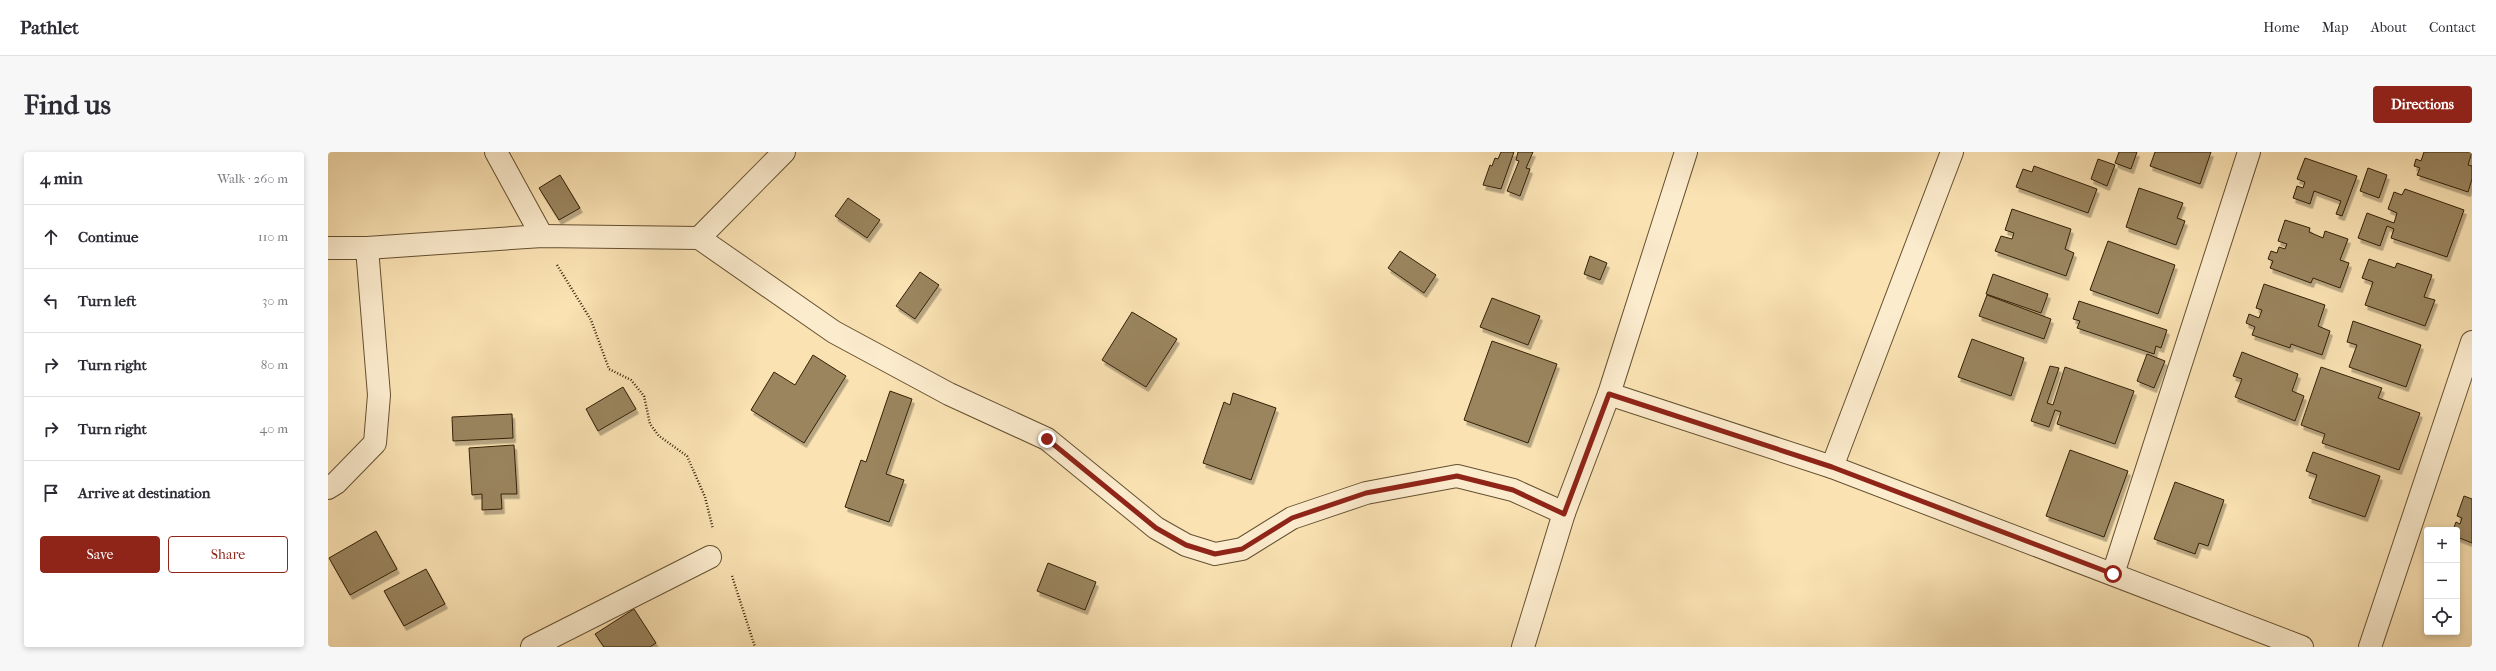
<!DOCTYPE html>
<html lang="en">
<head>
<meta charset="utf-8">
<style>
	:root { --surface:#fff; --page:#f7f7f7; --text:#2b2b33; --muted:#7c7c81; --line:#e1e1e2; --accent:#8f2418 }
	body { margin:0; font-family:"IM FELL French Canon",serif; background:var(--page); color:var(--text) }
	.controls { position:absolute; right:12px; bottom:12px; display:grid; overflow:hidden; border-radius:4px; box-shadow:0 2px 6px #0003 }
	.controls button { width:36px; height:36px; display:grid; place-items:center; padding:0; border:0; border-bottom:1px solid var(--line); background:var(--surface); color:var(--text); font:20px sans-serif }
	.stop { position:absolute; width:12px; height:12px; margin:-9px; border:3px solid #8f2418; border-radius:50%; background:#fff }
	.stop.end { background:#8f2418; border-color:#fff; box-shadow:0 1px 4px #0008 }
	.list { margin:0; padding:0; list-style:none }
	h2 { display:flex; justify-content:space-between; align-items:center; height:52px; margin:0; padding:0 16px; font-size:17px }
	h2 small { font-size:13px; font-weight:400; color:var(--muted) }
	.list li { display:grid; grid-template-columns:26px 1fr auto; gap:12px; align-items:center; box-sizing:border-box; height:64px; padding:0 16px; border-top:1px solid var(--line) }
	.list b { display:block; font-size:15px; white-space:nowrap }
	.list em { font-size:13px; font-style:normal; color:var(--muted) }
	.actions { display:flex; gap:8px; padding:12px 16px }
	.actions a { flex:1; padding:9px 0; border:1px solid var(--accent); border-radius:4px; text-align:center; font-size:14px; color:var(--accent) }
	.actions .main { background:var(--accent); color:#fff }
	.icon { flex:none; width:22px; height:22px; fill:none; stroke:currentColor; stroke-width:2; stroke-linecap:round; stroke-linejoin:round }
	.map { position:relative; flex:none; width:2144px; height:495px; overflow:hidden; border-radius:4px }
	header { display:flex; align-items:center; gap:24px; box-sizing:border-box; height:56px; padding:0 20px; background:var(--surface); border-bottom:1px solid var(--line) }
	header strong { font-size:19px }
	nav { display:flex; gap:22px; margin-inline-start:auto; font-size:14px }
	.intro { display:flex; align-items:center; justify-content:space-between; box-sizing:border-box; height:96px; padding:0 24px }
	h1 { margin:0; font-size:28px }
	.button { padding:10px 18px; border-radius:4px; background:var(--accent); color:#fff; font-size:14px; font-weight:700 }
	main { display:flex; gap:24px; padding:0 24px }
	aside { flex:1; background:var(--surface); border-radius:4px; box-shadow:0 2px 6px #0003 }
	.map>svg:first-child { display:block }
	.building { fill:#9a855f; stroke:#332005; filter:url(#shadow) }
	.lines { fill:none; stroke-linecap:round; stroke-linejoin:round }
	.minor-casing { stroke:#655030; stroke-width:24 }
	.tertiary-casing { stroke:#655030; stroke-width:24 }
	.path { stroke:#332005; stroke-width:2.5; stroke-dasharray:1 2; stroke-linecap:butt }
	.minor { stroke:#fcecce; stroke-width:22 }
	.tertiary { stroke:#fcecce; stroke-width:22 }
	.route { stroke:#8f2418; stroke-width:5 }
</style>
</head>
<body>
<header>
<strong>Pathlet</strong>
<nav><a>Home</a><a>Map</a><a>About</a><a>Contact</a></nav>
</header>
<div class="intro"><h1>Find us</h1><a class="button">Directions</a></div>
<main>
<aside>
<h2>4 min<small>Walk · 260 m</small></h2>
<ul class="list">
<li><svg class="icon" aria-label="ahead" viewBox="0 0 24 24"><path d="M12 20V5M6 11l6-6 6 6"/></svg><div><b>Continue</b></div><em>110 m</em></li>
<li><svg class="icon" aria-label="left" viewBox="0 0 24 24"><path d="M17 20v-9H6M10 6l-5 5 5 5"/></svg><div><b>Turn left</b></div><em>30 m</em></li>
<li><svg class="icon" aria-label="right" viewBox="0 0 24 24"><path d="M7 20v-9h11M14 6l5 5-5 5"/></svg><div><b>Turn right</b></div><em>80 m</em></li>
<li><svg class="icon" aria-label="right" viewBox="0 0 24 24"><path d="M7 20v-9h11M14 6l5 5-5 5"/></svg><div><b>Turn right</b></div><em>40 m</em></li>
<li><svg class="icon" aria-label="arrive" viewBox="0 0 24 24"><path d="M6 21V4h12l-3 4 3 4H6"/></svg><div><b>Arrive at destination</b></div></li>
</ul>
<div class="actions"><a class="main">Save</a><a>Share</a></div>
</aside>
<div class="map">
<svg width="2144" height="495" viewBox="0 0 2144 495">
	<defs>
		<filter id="shadow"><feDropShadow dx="2.5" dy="4.5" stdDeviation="0" flood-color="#0004"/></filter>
	</defs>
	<rect width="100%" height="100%" fill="#fae2b3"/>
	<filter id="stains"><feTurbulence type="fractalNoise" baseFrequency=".005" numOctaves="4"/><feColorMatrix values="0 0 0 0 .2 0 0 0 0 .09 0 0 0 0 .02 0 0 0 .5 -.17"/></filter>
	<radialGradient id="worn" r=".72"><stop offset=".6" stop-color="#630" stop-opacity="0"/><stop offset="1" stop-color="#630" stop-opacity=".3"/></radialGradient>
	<g class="building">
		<polygon points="1173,0 1186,0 1173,37 1155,33 1162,13 1164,14 1167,6 1170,7"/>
		<polygon points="1190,0 1205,0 1198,16 1202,17 1192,44 1179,39 1191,9 1188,8"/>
		<polygon points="1791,0 1809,0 1803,17 1787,11"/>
		<polygon points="1827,0 1883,0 1872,32 1822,14"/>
		<polygon points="2096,0 2144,0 2140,13 2144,14 2144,27 2140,40 2089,23 2092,16 2086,14 2088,7 2093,9"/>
		<polygon points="1977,6 2029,24 2014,64 2008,62 2013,49 1986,39 1982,52 1965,46 1969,34 1975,36 1977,30 1969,27"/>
		<polygon points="1770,7 1787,13 1779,34 1763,27"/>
		<polygon points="1706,14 1769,37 1760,61 1688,35 1695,17 1704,20"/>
		<polygon points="2040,16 2059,23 2051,46 2032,39"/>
		<polygon points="232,23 252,56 231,68 211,36"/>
		<polygon points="1811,36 1855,51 1849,66 1857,69 1848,93 1798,75"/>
		<polygon points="2077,37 2136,58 2119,105 2063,86 2066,77 2059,74 2052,94 2030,86 2039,61 2066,71 2069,61 2060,57 2066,40 2074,43"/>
		<polygon points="520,46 552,68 539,86 507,64"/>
		<polygon points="1684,57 1743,77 1737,97 1746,101 1738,124 1667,99 1673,84 1684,87 1686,81 1677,78"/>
		<polygon points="1957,68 1982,76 1981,80 1995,86 1997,79 2020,87 2012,108 2021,111 2012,136 1985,126 1983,131 1942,116 1945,109 1940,107 1943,99 1949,101 1951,95 1957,97 1959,92 1950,89"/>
		<polygon points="1780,89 1847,113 1830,162 1762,138"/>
		<polygon points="1072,99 1108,123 1096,141 1060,116"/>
		<polygon points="1262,104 1279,111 1272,128 1256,122"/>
		<polygon points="2041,107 2067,116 2069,111 2104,123 2096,145 2107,148 2097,174 2037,153 2045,130 2034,126"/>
		<polygon points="592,120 611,133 587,167 568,154"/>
		<polygon points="1665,122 1720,142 1713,161 1658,142"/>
		<polygon points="1936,132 1997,153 1990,174 2002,179 1994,203 1963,192 1962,196 1924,183 1927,175 1918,171 1921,162 1931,166 1934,158 1928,156"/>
		<polygon points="1659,143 1723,167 1716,187 1651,164"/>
		<polygon points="1164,146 1212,164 1200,193 1152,175"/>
		<polygon points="1751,149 1839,178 1833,196 1828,194 1826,202 1749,176 1752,169 1745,167"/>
		<polygon points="804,160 849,187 818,235 774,208"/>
		<polygon points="2025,169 2093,193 2078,235 2021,215 2029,193 2019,190"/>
		<polygon points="1644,187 1696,206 1683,244 1630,225"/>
		<polygon points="1164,189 1229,212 1200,291 1136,268"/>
		<polygon points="1914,200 1970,222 1964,239 1976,244 1967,269 1907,245 1914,227 1905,224"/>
		<polygon points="1819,202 1837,209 1826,236 1809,229"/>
		<polygon points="485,203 518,224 476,291 423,258 446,220 467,233"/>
		<polygon points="1722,214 1731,216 1719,251 1725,253 1737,215 1806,239 1787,292 1729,272 1733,260 1727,258 1721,275 1703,269"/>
		<polygon points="1993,215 2054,236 2050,246 2092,261 2071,318 1994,291 1997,282 1973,273"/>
		<polygon points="295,235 308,257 270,279 258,257"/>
		<polygon points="562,239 584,247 558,322 576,328 561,370 517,355 533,308 538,310"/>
		<polygon points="905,241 948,256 923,328 875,311 896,250 902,253"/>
		<polygon points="184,262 185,286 125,289 124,265"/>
		<polygon points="186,293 189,342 173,342 174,357 154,358 154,342 144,343 141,296"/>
		<polygon points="1742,298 1800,319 1776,385 1718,364"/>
		<polygon points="1985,300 2052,324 2037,365 1981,346 1989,323 1978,319"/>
		<polygon points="1847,330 1896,348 1880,394 1871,391 1867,402 1826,387"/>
		<polygon points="2136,344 2144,347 2144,391 2129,385 2129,378 2125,378 2128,370 2132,372 2134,366 2129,364"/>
		<polygon points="48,379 69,417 22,443 1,406"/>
		<polygon points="720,411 768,430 757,458 709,439"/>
		<polygon points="98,417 117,452 76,474 56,439"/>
		<polygon points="306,457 328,491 322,495 276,495 267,482"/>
	</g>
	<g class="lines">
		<defs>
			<g id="minor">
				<polyline points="168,0 214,84"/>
				<polyline points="371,86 456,0"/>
				<polyline points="0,96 39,96 214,84 371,86 506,180 621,242 719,287 828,376 858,393 887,402 914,397 964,366 1038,341 1129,324 1185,338 1236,361"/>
				<polyline points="1281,242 1504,315 1974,495"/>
				<polyline points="1504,315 1624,0"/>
				<polyline points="0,336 8,331 47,291 51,243 39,96"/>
				<polyline points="1785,422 1921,0"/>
				<polyline points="204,495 382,405"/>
				<polyline points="2042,495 2144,190"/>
			</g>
			<polyline id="tertiary" points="1195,495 1236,361 1281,242 1358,0"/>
		</defs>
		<use href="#minor" class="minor-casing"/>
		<use href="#tertiary" class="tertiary-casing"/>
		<g class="path">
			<polyline points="229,113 263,168 281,217 303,228 316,244 322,272 331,284 359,304 377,345 385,377"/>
			<polyline points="404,424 427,495"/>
		</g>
		<use href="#minor" class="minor"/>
		<use href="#tertiary" class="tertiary"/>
	</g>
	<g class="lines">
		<polyline class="route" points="719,287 828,376 858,393 887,402 914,397 964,366 1038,341 1129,324 1185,338 1236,362 1281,242 1504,315 1785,422"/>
	</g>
	<rect width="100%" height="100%" filter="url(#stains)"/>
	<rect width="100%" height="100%" fill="url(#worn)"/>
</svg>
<div class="controls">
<button>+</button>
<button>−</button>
<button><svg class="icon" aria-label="locate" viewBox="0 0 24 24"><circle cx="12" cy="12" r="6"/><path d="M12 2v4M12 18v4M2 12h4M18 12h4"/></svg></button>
</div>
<div class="stop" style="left:1785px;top:422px"></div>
<div class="stop end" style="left:719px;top:287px"></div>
</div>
</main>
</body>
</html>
